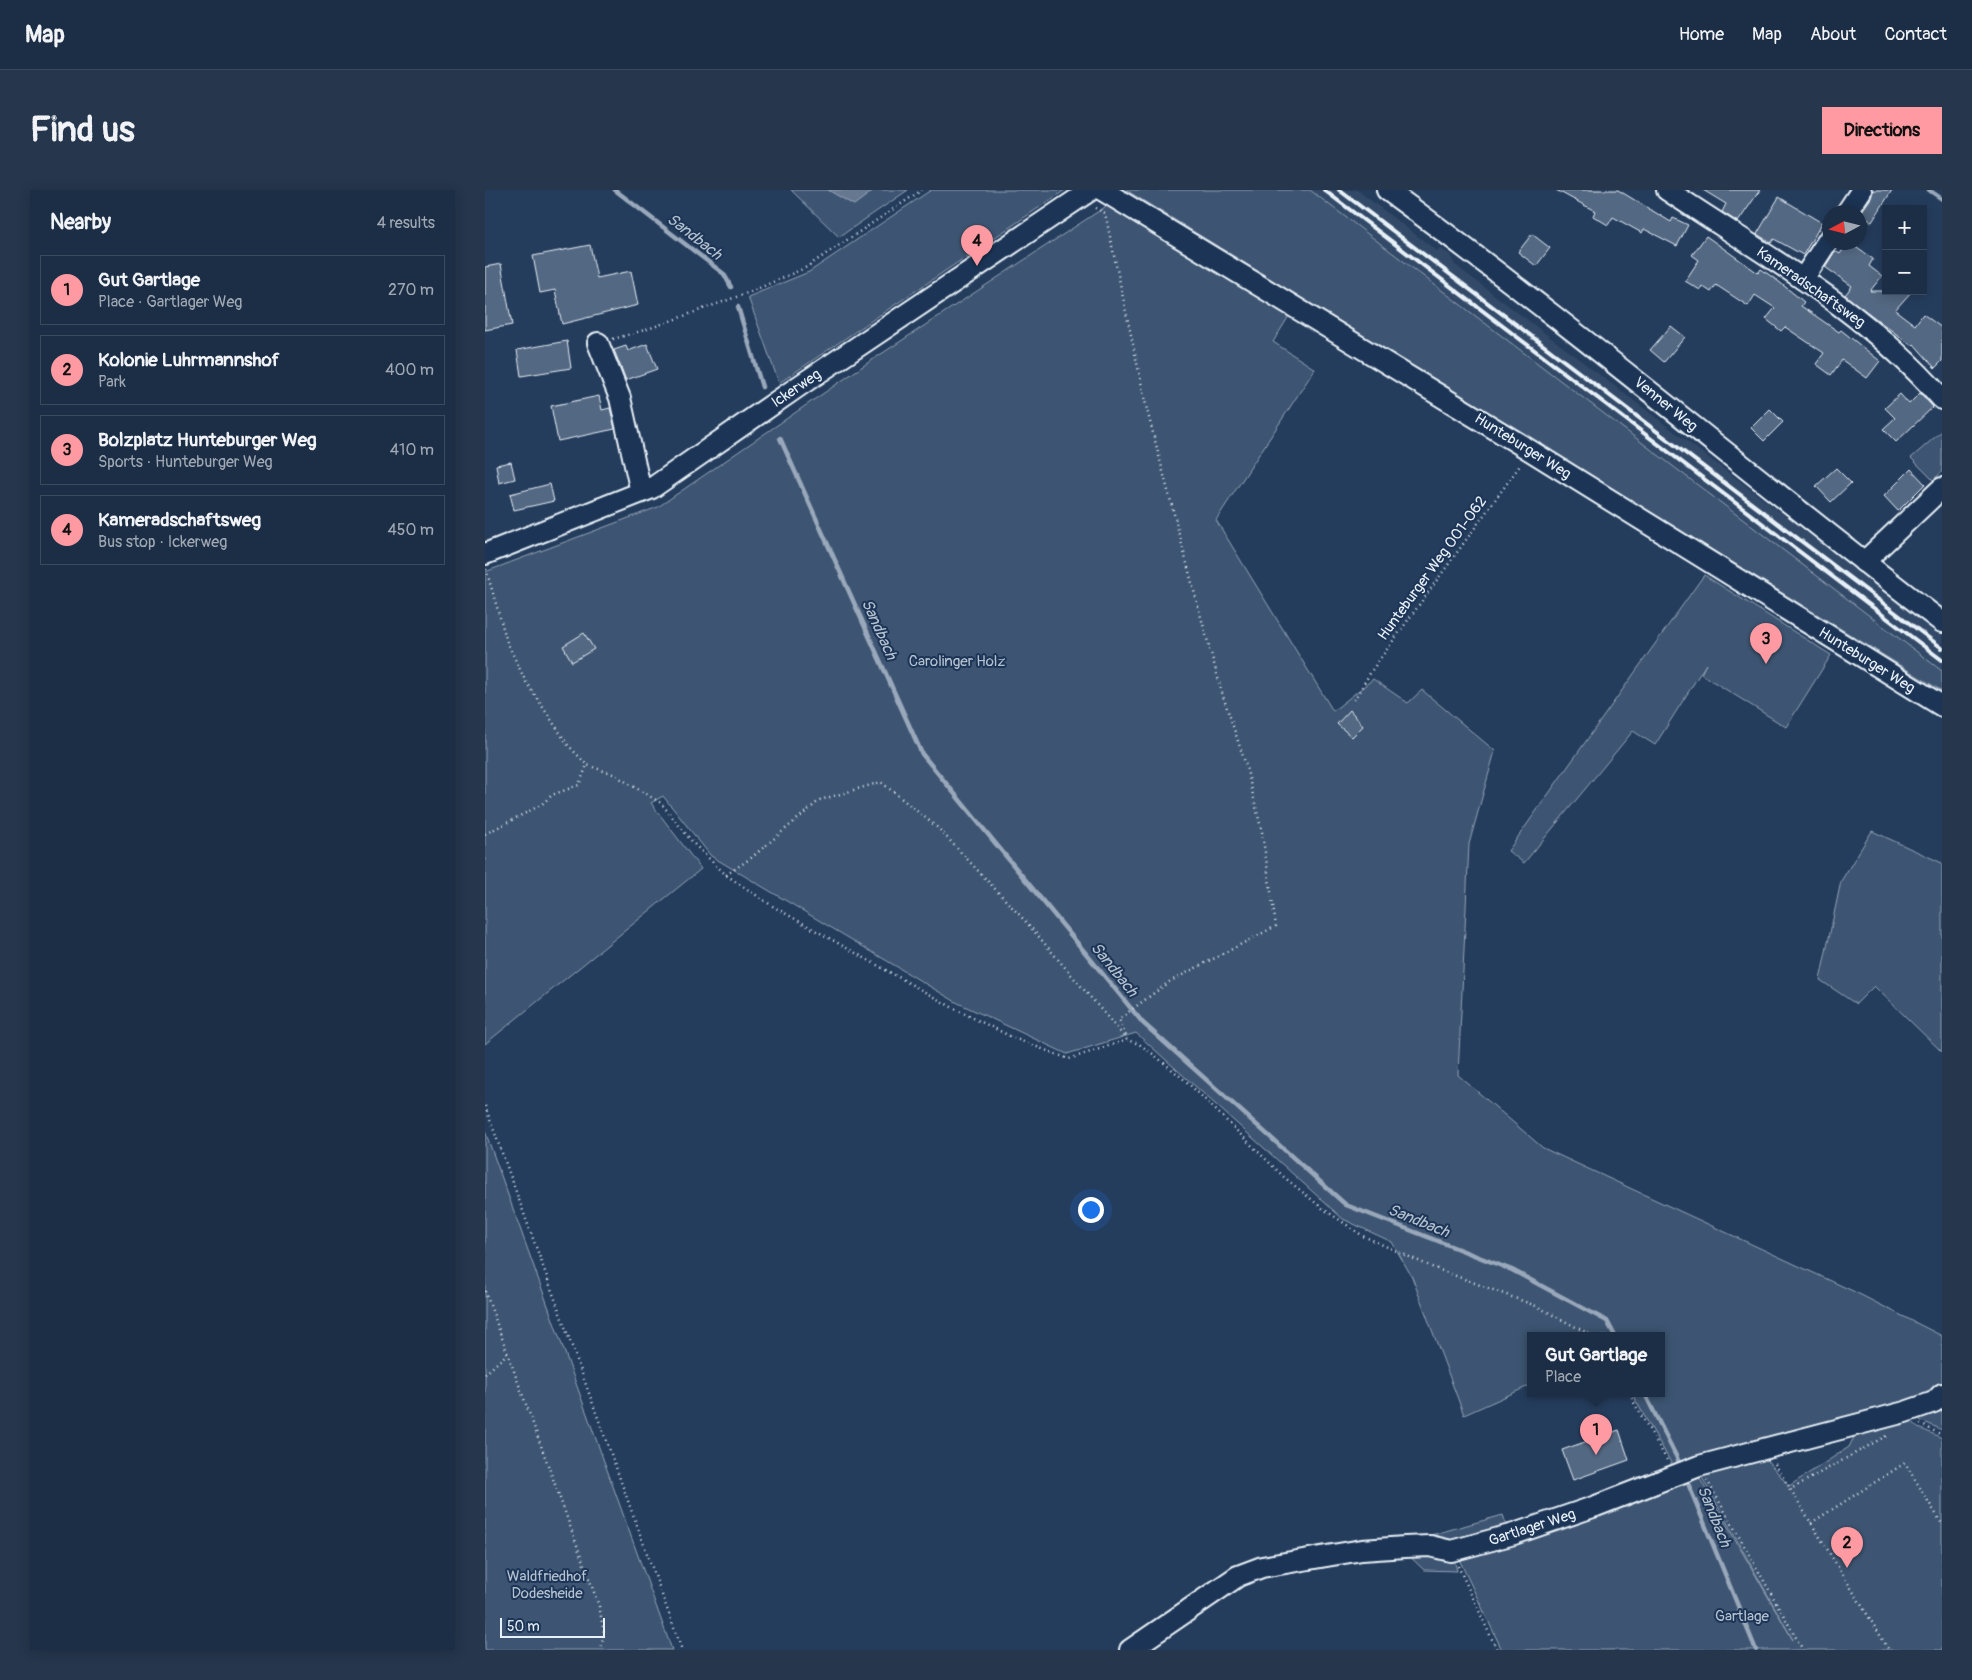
<!DOCTYPE html>
<html lang="en">
<head>
<meta charset="utf-8">
<style>
	:root { --surface:#1c2e46; --page:#25364d; --text:#f1f3f6; --muted:#a0a8b3; --line:#3a4a5f; --accent:#ff9aa2 }
	body { margin:0; font-family:Pangolin,sans-serif; background:var(--page); color:var(--text) }
	.controls { position:absolute; right:15px; top:15px; display:grid; overflow:hidden; border-radius:0px; box-shadow:0 2px 12px #0003 }
	.controls button { width:45px; height:45px; display:grid; place-items:center; padding:0; border:0; border-bottom:1px solid var(--line); background:var(--surface); color:var(--text); font:25px sans-serif }
	.compass { position:absolute; left:1337px; top:15px; width:45px; height:45px; border-radius:50%; background:var(--surface); box-shadow:0 2px 12px #0003; rotate:263deg }
	.scale { position:absolute; left:15px; bottom:12px; width:105px; box-sizing:border-box; padding-left:5px; border:2px solid #e8f1f8; border-top:0; font-size:14px; line-height:18px; white-space:nowrap; color:#e8f1f8; -webkit-text-stroke:4px #1d3557; paint-order:stroke }
	.you { position:absolute; left:605px; top:1019px; width:18px; height:18px; margin:-12px; border:4px solid #fff; border-radius:50%; background:#1a73e8; box-shadow:0 0 0 8px #1a73e833 }
	.badge { display:grid; place-items:center; width:32px; height:32px; border-radius:50%; background:var(--accent); color:#111; font-size:16px; font-weight:700 }
	.pin { position:absolute; translate:-50% -41px; filter:drop-shadow(0 1px 2px #0008) }
	.pin::after { content:''; position:absolute; top:26px; width:18px; height:15px; background:inherit; clip-path:polygon(0 0,100% 0,50% 100%) }
	.popup { position:absolute; left:1042px; top:1142px; width:138px; height:65px; box-sizing:border-box; display:grid; place-content:center; border-radius:0px; background:var(--surface); filter:drop-shadow(0 1px 4px #0005); font-size:16px; white-space:nowrap; color:var(--muted) }
	.popup b { font-size:19px; color:var(--text) }
	.popup::after { content:''; position:absolute; left:50%; top:100%; margin-left:-10px; border:10px solid transparent; border-top-color:var(--surface) }
	.list { margin:0; padding:0; list-style:none }
	h2 { display:flex; justify-content:space-between; align-items:center; height:65px; margin:0; padding:0 20px; font-size:21px }
	h2 small { font-size:16px; font-weight:400; color:var(--muted) }
	.list li { display:grid; grid-template-columns:32px 1fr auto; gap:15px; align-items:center; box-sizing:border-box; height:70px; margin:0 10px 10px; padding:0 10px; border:1px solid var(--line); border-radius:0px }
	.list b { display:block; font-size:19px; white-space:nowrap }
	.list p { margin:0; font-size:16px; white-space:nowrap; color:var(--muted) }
	.list em { font-size:16px; font-style:normal; color:var(--muted) }
	.map { position:relative; flex:none; width:1457px; height:1460px; overflow:hidden; border-radius:0px }
	header { display:flex; align-items:center; gap:30px; box-sizing:border-box; height:70px; padding:0 25px; background:var(--surface); border-bottom:1px solid var(--line) }
	header strong { font-size:24px }
	nav { display:flex; gap:28px; margin-inline-start:auto; font-size:18px }
	.intro { display:flex; align-items:center; justify-content:space-between; box-sizing:border-box; height:120px; padding:0 30px }
	h1 { margin:0; font-size:35px }
	.button { padding:12px 22px; border-radius:0px; background:var(--accent); color:#111; font-size:18px; font-weight:700 }
	main { display:flex; gap:30px; padding:0 30px }
	aside { flex:1; background:var(--surface); border-radius:0px; box-shadow:0 2px 12px #0003 }
	.map>svg:first-child { display:block }
	.built { fill:#334a68 }
	.green { fill:#3e5472; stroke:#93a2b5 }
	.water { fill:#657890; stroke:#99a8ba }
	.lines { fill:none; stroke-linecap:round; stroke-linejoin:round }
	.stream { stroke:#99a8ba; stroke-width:4.5 }
	.building { fill:#536782; stroke:#e8f1f8 }
	.minor-casing { stroke:#e8f1f8; stroke-width:24 }
	.path { stroke:#e8f1f8; stroke-width:2.5; stroke-dasharray:1 4; stroke-linecap:butt }
	.minor { stroke:#1d3557; stroke-width:20 }
	.rail { stroke:#e8f1f8; stroke-width:4 }
	.labels { text-anchor:middle; stroke-width:4; stroke-linejoin:round; paint-order:stroke }
	.street-label { font-size:15px; fill:#e8f1f8; stroke:#1d3557 }
	.park-label { font-size:15px; fill:#b5c2d0; stroke:#1d3557 }
	.water-label { font-size:16px; font-style:italic; fill:#b4c1ce; stroke:#1d3557 }
</style>
</head>
<body>
<header>
<strong>Map</strong>
<nav><a>Home</a><a>Map</a><a>About</a><a>Contact</a></nav>
</header>
<div class="intro"><h1>Find us</h1><a class="button">Directions</a></div>
<main>
<aside>
<h2>Nearby<small>4 results</small></h2>
<ul class="list">
<li><span class="badge">1</span><div><b>Gut Gartlage</b><p>Place · Gartlager Weg</p></div><em>270 m</em></li>
<li><span class="badge">2</span><div><b>Kolonie Luhrmannshof</b><p>Park</p></div><em>400 m</em></li>
<li><span class="badge">3</span><div><b>Bolzplatz Hunteburger Weg</b><p>Sports · Hunteburger Weg</p></div><em>410 m</em></li>
<li><span class="badge">4</span><div><b>Kameradschaftsweg</b><p>Bus stop · Ickerweg</p></div><em>450 m</em></li>
</ul>
</aside>
<div class="map">
<svg width="1457" height="1460" viewBox="0 0 1457 1460">
	<rect width="100%" height="100%" fill="#253d5d"/>
	<filter id="ink" filterUnits="userSpaceOnUse"><feTurbulence type="fractalNoise" baseFrequency=".02" numOctaves="2"/><feDisplacementMap in="SourceGraphic" scale="10" xChannelSelector="R" yChannelSelector="G"/><feConvolveMatrix kernelMatrix="1 2 1 2 8 2 1 2 1" color-interpolation-filters="sRGB"/></filter>
	<g filter="url(#ink)">
		<polygon class="built" points="825,0 872,0 952,61 955,58 964,64 970,75 1457,445 1457,481"/>
		<g class="green">
			<polygon points="306,0 423,0 354,47"/>
			<polygon points="446,0 580,0 294,193 263,107 324,82"/>
			<polygon points="641,0 825,0 1457,481 1457,501"/>
			<polygon points="623,15 807,121 788,152 830,179 731,330 848,521 888,489 923,513 937,500 1010,561 984,654 973,885 1058,958 1370,1102 1457,1146 1457,1196 1443,1206 1189,1278 1147,1204 1176,1204 1176,1146 1046,1146 1046,1195 979,1225 927,1087 907,1052 858,1029 651,843 582,864 471,812 226,666 178,606 166,613 216,679 0,854 0,382 173,317 381,174"/>
			<polygon points="1457,241 1457,282 1448,290 1426,268"/>
			<polygon points="1219,385 1346,465 1301,537 1216,484 1221,474 1170,555 1148,541 1039,673 1023,661"/>
			<polygon points="1387,641 1457,673 1457,862 1389,796 1371,814 1335,790 1356,691"/>
			<polygon points="0,941 187,1460 0,1460"/>
			<polygon points="1457,1210 1457,1240 1435,1230 1433,1224"/>
			<polygon points="1424,1229 1434,1238 1457,1248 1457,1460 1017,1460 972,1365 1211,1282 1308,1450 1212,1279 1276,1263 1304,1296 1364,1257 1371,1243"/>
			<polygon points="1018,1325 1024,1343 966,1356 972,1381 939,1380 918,1360 917,1353"/>
		</g>
		<polygon class="water" points="343,0 389,0 369,15"/>
		<g class="lines">
			<g class="stream">
				<polyline points="130,0 239,84 246,97"/>
				<polyline points="1444,0 1457,9"/>
				<polyline points="253,117 277,197"/>
				<polyline points="295,248 437,564 658,833 861,1015 1027,1080 1122,1131 1130,1146"/>
				<polyline points="1160,1204 1196,1276"/>
				<polyline points="1200,1286 1271,1460"/>
			</g>
		</g>
		<g class="building">
			<polygon points="1071,0 1133,0 1186,32 1188,28 1203,35 1192,56 1159,39 1157,43 1128,27 1123,35 1108,26 1110,21"/>
			<polygon points="1218,0 1275,0 1253,32 1237,22 1241,14"/>
			<polygon points="1388,0 1407,0 1387,32 1375,24 1386,8"/>
			<polygon points="1294,7 1337,33 1318,65 1289,49 1286,53 1272,44"/>
			<polygon points="1047,44 1065,58 1051,76 1033,62"/>
			<polygon points="1221,46 1273,83 1276,79 1293,91 1319,112 1316,116 1354,142 1356,140 1395,171 1382,188 1357,170 1346,185 1331,174 1339,163 1300,137 1296,141 1281,129 1290,118 1270,105 1263,116 1231,95 1226,102 1217,96 1215,100 1200,91 1214,70 1207,65"/>
			<polygon points="1363,52 1388,69 1384,76 1397,86 1385,101 1427,101 1410,120 1430,135 1438,124 1457,138 1457,171 1450,178 1429,154 1427,156 1360,105 1367,96 1340,77 1350,61 1355,64"/>
			<polygon points="105,55 112,88 146,81 153,115 77,134 70,100 55,103 48,66"/>
			<polygon points="16,74 27,135 0,140 0,77"/>
			<polygon points="1186,136 1200,147 1179,172 1165,160"/>
			<polygon points="82,151 86,178 36,186 32,160"/>
			<polygon points="162,154 172,179 141,190 129,160 141,156 143,161"/>
			<polygon points="1435,203 1448,217 1411,252 1398,239 1410,228 1400,218 1415,204 1424,214"/>
			<polygon points="114,206 117,220 125,218 130,239 73,251 66,216"/>
			<polygon points="1285,219 1298,232 1279,251 1266,238"/>
			<polygon points="26,272 30,289 14,293 11,275"/>
			<polygon points="1351,278 1366,293 1346,312 1331,296"/>
			<polygon points="1426,279 1440,294 1413,321 1399,306"/>
			<polygon points="65,294 69,311 29,320 25,304"/>
			<polygon points="99,443 109,459 87,472 78,456"/>
			<polygon points="865,520 878,536 867,547 852,534"/>
			<polygon points="1134,1240 1144,1270 1088,1290 1077,1260"/>
		</g>
		<g class="lines">
			<defs>
				<g id="minor">
					<polyline points="617,0 1046,261 1457,516"/>
					<path d="M902 0C1092 138 1271 290 1457 432"/>
					<path d="M1182 0C1279 65 1379 119 1457 209"/>
					<polyline points="1362,22 1376,1"/>
					<polyline points="1318,89 1344,49"/>
					<polyline points="113,153 135,208 156,302"/>
					<polyline points="0,364 167,298 314,196 606,0"/>
					<polyline points="1379,372 1457,298"/>
					<polyline points="645,1460 753,1386 777,1377 877,1360 920,1357 945,1356 966,1361 1029,1344 1111,1316 1214,1276 1420,1222 1449,1212 1457,1204"/>
				</g>
			</defs>
			<use href="#minor" class="minor-casing"/>
			<g class="path">
				<polyline points="610,18 620,23 662,220 714,420 738,506 760,572 777,642 791,736 684,792 634,829 641,846"/>
				<polyline points="128,149 163,139 265,102 320,78 437,0"/>
				<polyline points="1,379 22,452 41,492 83,555 102,575 128,584 176,613 209,654 241,685 289,717 470,819 531,849 584,869 642,850"/>
				<polyline points="869,510 887,480 1036,274"/>
				<polyline points="0,644 56,615 67,605 94,595 102,575"/>
				<polyline points="241,685 266,668 335,610 396,592 453,638 542,733 642,850 654,854 668,864 701,891 799,987 837,1018 878,1046 947,1077 1051,1116 1108,1146"/>
				<polyline points="0,916 197,1460"/>
				<polyline points="0,1101 114,1416 119,1443 116,1460"/>
				<polyline points="0,1184 22,1164"/>
				<polyline points="1144,1204 1183,1272"/>
				<polyline points="1435,1234 1457,1245"/>
				<polyline points="1290,1274 1404,1460"/>
				<polyline points="1222,1290 1318,1460"/>
				<polyline points="1304,1300 1403,1245"/>
				<polyline points="1326,1333 1420,1273 1457,1334"/>
				<polyline points="973,1376 1012,1460"/>
			</g>
			<use href="#minor" class="minor"/>
			<g class="rail">
				<polyline points="839,0 1457,470"/>
				<polyline points="854,0 1457,458"/>
			</g>
		</g>
	</g>
	<g class="labels">
		<g class="street-label">
			<text transform="translate(1326 97) rotate(35)" y="5">Kameradschaftsweg</text>
			<text transform="translate(311 198) rotate(-34)" y="5">Ickerweg</text>
			<text transform="translate(1181 214) rotate(39)" y="5">Venner Weg</text>
			<text transform="translate(1038 256) rotate(32)" y="5">Hunteburger Weg</text>
			<text transform="translate(947 378) rotate(-54)" y="5">Hunteburger Weg 001-062</text>
			<text transform="translate(1382 470) rotate(32)" y="5">Hunteburger Weg</text>
			<text transform="translate(1047 1337) rotate(-18)" y="5">Gartlager Weg</text>
		</g>
		<g class="park-label">
			<text x="472" y="476">Carolinger Holz</text>
			<text x="62" y="1391">Waldfriedhof<tspan x="62" dy="17">Dodesheide</tspan></text>
			<text x="1257" y="1431">Gartlage</text>
		</g>
		<g class="water-label">
			<text transform="translate(210 46) rotate(38)" y="6">Sandbach</text>
			<text transform="translate(395 439) rotate(66)" y="6">Sandbach</text>
			<text transform="translate(630 779) rotate(51)" y="6">Sandbach</text>
			<text transform="translate(934 1030) rotate(22)" y="6">Sandbach</text>
			<text transform="translate(1230 1326) rotate(68)" y="6">Sandbach</text>
		</g>
	</g>
</svg>
<div class="controls">
<button>+</button>
<button>−</button>
</div>
<svg class="compass" viewBox="-18 -18 36 36"><path d="M0-13l5 13h-10z" fill="#e53935"/><path d="M0 13l5-13h-10z" fill="#a0a8b3"/></svg>
<div class="scale">50 m</div>
<div class="you"></div>
<div class="pin badge" style="left:1111px;top:1265px">1</div>
<div class="popup"><b>Gut Gartlage</b>Place</div>
<div class="pin badge" style="left:1362px;top:1378px">2</div>
<div class="pin badge" style="left:1281px;top:474px">3</div>
<div class="pin badge" style="left:492px;top:76px">4</div>
</div>
</main>
</body>
</html>
